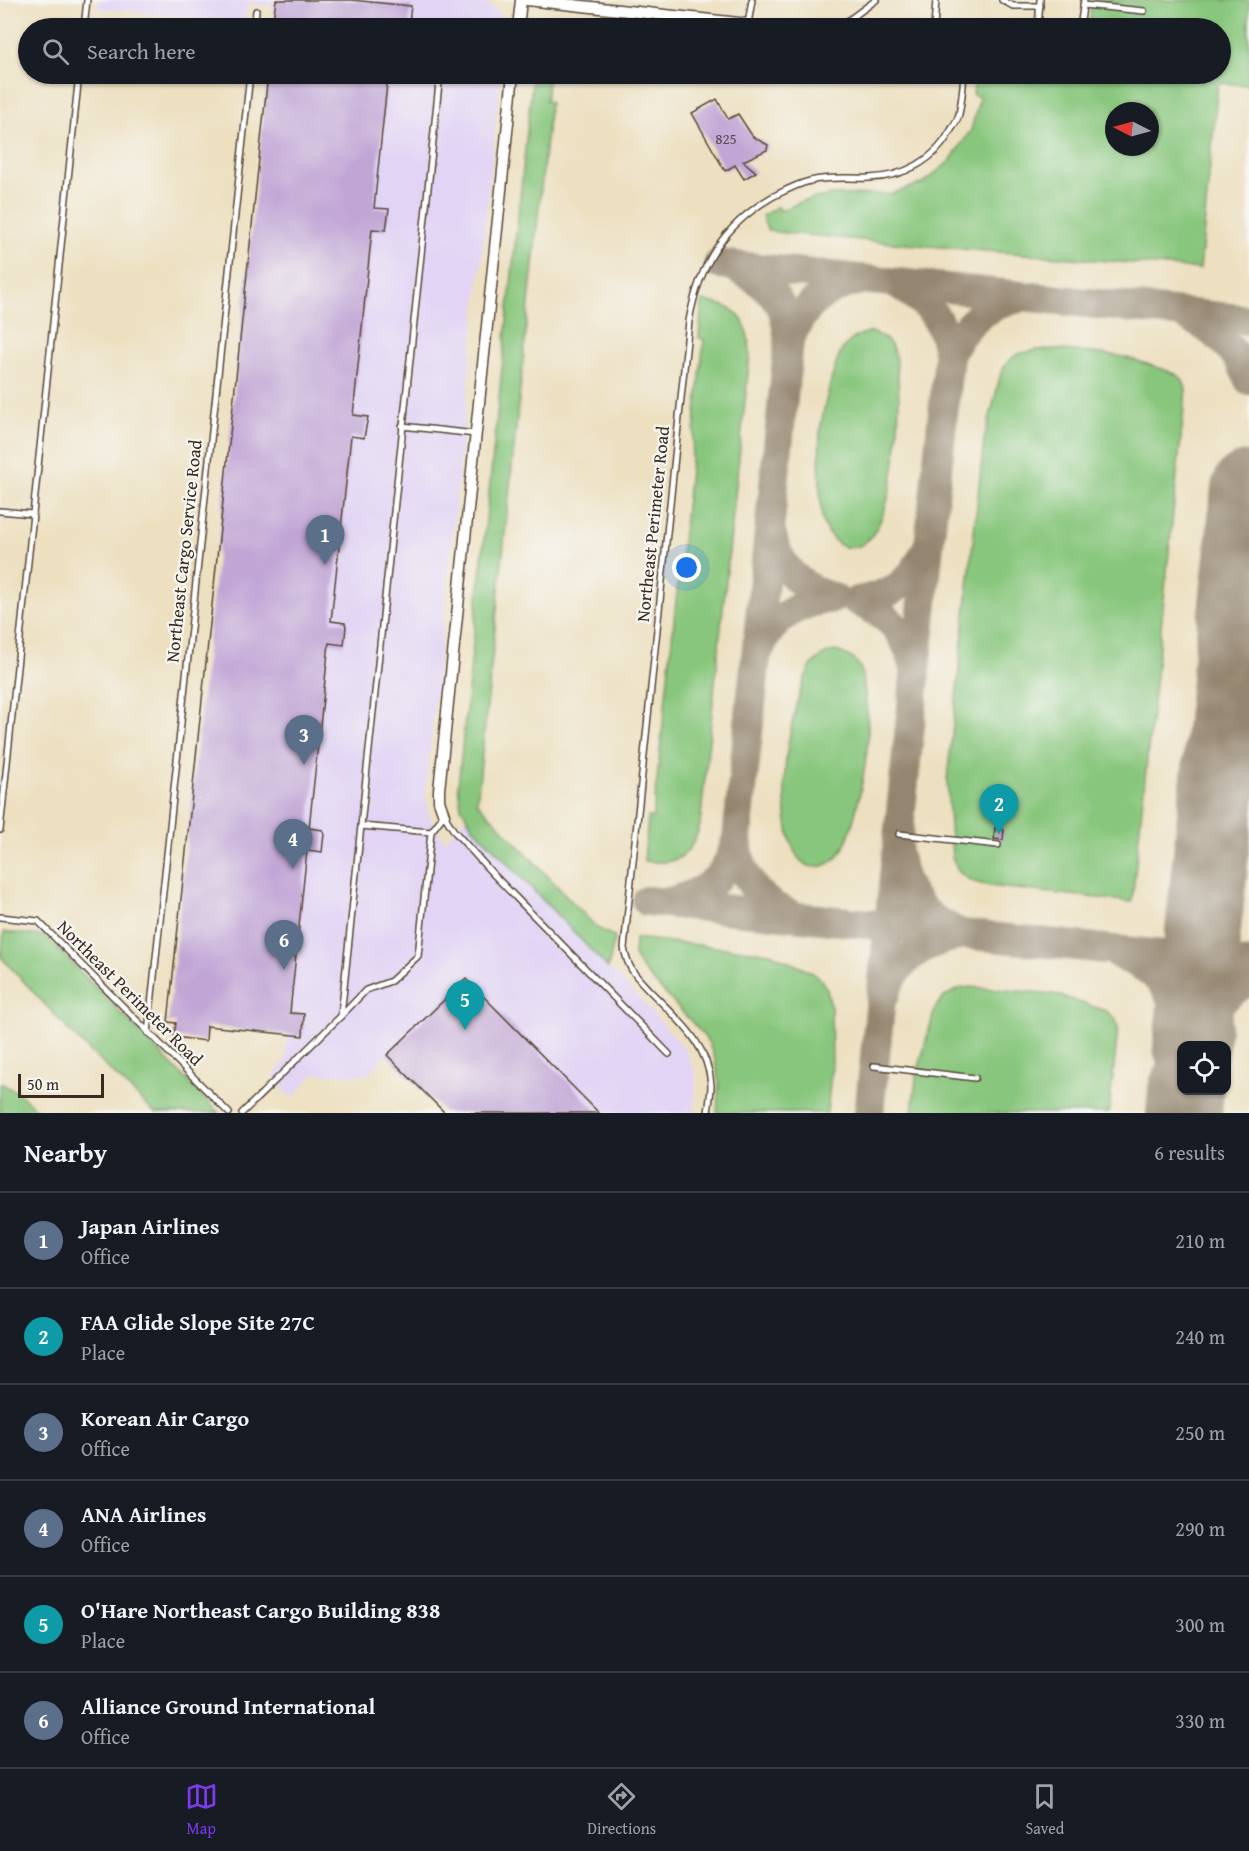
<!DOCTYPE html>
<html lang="en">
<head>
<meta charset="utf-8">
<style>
	:root { --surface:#171b24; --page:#242831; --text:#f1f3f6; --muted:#9ea1a6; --line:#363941; --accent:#7c3aed }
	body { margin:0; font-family:"Gentium Book Plus",serif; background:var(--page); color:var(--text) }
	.controls { position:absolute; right:18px; bottom:18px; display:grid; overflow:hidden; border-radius:12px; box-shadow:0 2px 4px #0004 }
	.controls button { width:54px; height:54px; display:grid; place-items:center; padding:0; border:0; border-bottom:2px solid var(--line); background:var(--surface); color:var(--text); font:30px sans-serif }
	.compass { position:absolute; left:1105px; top:102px; width:54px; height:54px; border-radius:50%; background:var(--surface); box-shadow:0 2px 4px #0004; rotate:276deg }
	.scale { position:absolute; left:18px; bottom:15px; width:86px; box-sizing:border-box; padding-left:6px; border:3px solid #3b2a1e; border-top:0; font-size:16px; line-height:21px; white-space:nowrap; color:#3b2a1e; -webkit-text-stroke:4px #f6f6f2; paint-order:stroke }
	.you { position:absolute; left:687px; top:568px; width:21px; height:21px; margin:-15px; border:4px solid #fff; border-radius:50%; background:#1a73e8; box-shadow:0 0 0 9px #1a73e833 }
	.badge { display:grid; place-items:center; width:39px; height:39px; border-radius:50%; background:var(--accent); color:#fff; font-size:20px; font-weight:700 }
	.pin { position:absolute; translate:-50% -50px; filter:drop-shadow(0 2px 3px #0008) }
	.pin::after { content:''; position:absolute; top:32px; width:21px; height:18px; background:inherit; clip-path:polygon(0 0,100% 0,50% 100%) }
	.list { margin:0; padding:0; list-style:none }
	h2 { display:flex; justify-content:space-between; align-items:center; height:78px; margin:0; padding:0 24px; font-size:26px }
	h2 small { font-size:20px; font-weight:400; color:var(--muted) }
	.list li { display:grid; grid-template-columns:39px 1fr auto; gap:18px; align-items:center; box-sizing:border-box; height:96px; padding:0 24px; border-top:2px solid var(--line) }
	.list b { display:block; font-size:22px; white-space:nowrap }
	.list p { margin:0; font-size:20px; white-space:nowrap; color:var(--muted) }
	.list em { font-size:20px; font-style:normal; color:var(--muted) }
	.icon { flex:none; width:33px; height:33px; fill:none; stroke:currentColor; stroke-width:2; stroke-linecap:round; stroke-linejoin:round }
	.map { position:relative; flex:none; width:1249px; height:1113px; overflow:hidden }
	.search { position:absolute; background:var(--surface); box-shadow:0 2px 4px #0004; left:18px; right:18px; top:18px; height:66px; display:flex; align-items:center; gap:15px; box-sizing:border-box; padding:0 21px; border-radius:33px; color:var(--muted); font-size:22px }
	.sheet { height:654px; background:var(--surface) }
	nav { display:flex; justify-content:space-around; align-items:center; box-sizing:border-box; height:84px; border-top:2px solid var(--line); background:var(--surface); font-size:16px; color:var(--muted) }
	nav a { display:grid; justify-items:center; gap:3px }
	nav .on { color:var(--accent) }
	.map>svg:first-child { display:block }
	.built { fill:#e1d4f4 }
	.green { fill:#88c67d; stroke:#62784e; stroke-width:1.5; fill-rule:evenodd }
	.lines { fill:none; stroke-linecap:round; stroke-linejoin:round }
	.taxiway { stroke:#948570; stroke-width:30 }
	.runway { stroke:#948570; stroke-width:76 }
	.building { fill:#c1a6d5 }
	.service-casing { stroke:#564536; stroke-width:8 }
	.minor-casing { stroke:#564536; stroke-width:13 }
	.service { stroke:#fff; stroke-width:5 }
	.minor { stroke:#fff; stroke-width:10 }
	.labels { text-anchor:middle; stroke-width:4.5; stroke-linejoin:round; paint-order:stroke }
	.number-label { font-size:15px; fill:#5c494c }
	.street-label { font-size:18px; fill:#3b2a1e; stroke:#f6f6f2 }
</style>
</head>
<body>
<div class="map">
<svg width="1249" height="1113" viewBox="0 0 1249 1113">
	<rect width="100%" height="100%" fill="#f6f6f2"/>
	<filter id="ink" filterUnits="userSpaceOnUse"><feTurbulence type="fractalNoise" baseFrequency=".0167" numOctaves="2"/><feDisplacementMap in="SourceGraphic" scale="12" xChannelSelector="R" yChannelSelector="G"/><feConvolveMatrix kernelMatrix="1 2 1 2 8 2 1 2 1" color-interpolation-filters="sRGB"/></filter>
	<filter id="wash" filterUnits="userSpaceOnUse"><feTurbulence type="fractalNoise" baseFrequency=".008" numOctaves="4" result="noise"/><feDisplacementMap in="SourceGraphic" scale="24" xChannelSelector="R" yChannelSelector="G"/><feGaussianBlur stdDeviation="1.35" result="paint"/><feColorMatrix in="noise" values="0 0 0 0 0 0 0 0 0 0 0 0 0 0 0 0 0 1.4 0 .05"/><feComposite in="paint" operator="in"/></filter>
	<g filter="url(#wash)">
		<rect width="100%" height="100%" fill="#ede0c1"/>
		<g class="built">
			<polygon points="98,0 449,0 487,4 498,11 505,21 505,28 272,28 274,6 247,4 245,23 97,8"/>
			<polygon points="268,74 501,74 425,796 431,820 445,841 466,817 472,826 656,1016 685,1049 696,1075 694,1113 445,1113 387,1055 367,1075 313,1074 293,1098 282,1089 283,1084 273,1075 285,1062 288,1035 208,1026 206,1041 174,1037 176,1023 168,1022"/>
		</g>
		<g class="green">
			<path d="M1092 0H1249V85L1218 83 1200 269C1056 256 912 246 768 231L762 216 778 206 780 211 803 201 830 195 891 194 923 183 950 161 971 130 980 97 973 95 975 74H1220V28H1089ZM1114 111H1150V147H1114Z"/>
			<polygon points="533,74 549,74 546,101 550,102 477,802 597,928 615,937 608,968 472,826 461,807 458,786"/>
			<path d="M702 301C739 305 748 319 750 354L700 825C691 856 677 866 644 861L648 817H653L704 339 699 338Z"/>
			<path d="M871 332C881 335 891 341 894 352 905 385 900 558 846 547 836 545 827 533 824 525 819 511 819 451 820 434 821 418 835 358 844 347 852 338 860 333 871 332Z"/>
			<path d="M1055 349 1120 356C1133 360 1171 370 1180 377 1184 381 1185 385 1186 390L1132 902 989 886 971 881 958 871 952 857 947 780 984 440 1001 373 1008 361 1018 354 1037 350Z"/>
			<path d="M835 651C844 653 852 656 858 664 864 673 864 685 865 695 866 706 868 716 868 727 869 754 855 834 839 855 833 862 824 867 815 867 780 867 784 780 786 757 789 735 800 681 812 665 818 657 825 653 835 651Z"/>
			<polygon points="4,932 45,936 219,1113 155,1113 77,1039 1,957"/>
			<polygon points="635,938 770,953 811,972 819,977 827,989 831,1008 832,1064 827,1113 717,1113 719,1084 715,1060 709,1043 700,1031 641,968 634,955"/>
			<polygon points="970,987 1054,994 1106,1011 1115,1018 1118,1028 1109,1113 912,1113 916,1078 935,1008 945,996 958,989"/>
			<polygon points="0,1083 19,1093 40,1113 0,1113"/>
		</g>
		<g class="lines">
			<g class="taxiway">
				<polyline points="719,264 1249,320"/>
				<path d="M736 268C752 276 770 288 780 304 786 315 787 329 789 341 804 305 819 291 857 281"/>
				<path d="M1186 316C1213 329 1239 351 1249 380"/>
				<path d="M949 356C962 325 986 305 1019 298"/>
				<path d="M759 650C772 618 800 601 834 598 800 589 777 565 771 531"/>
				<path d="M915 668C904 630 892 618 857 601 895 594 911 583 927 548"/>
				<polyline points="737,838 789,341"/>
				<path d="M899 860C904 894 925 918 956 931"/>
				<polyline points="647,901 1249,964"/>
				<path d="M670 902C691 896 715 887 726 866 731 857 734 847 737 838 739 873 756 900 788 913"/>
				<path d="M1118 954C1127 959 1139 964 1148 970 1172 988 1180 1018 1189 1046"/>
				<path d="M885 994C896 961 923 943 956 936"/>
				<path d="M1193 1046C1208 1012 1218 1000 1249 981"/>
				<path d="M869 1113 949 356C942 316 930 306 898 284"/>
			</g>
			<g class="runway">
				<polyline points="1191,1046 1249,489"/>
				<polyline points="1184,1113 1186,1090"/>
			</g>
		</g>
		<g id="blocks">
			<g class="building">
				<polygon points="276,0 351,0 411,6 409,23 408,27 394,26 393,28 272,28"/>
				<polygon points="268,74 388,74 374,208 389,209 386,230 372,229 353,415 368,417 364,438 351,436 331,621 345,623 346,627 344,645 329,643 309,828 323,830 324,834 322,852 307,850 291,1002 290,1013 304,1014 303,1036 207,1026 206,1041 174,1037 176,1023 168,1022"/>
				<polygon points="717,99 728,119 738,114 753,137 768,145 767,150 743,161 756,172 744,179 735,165 725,171 692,113"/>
				<polygon points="995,828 1004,830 1003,840 994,839"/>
				<polygon points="466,979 493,1006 599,1113 445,1113 387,1055"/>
			</g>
		</g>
	</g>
	<g filter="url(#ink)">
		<use href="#blocks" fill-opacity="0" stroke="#564536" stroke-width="1.5"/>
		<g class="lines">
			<defs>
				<g id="service">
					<polyline points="752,0 748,24 790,28"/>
					<polyline points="1002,0 1013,6 1040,6"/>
					<polyline points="1083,5 1144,11"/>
					<polyline points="84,28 87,0"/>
					<polyline points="254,28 256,11"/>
					<polyline points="838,28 876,0"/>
					<polyline points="934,28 936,0"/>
					<polyline points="1038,28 1040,0"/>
					<polyline points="1080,28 1084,0"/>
					<polyline points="402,426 476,434"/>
					<polyline points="0,511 32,514"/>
					<polyline points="0,830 79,74"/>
					<polyline points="431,832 444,815 454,831 492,873 669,1054"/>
					<polyline points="899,834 998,845"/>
					<polyline points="0,917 38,921 229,1113"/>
					<polyline points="341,1016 366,990 391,981 418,956 431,832 361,826"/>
					<polyline points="148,1033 250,74"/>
					<polyline points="874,1066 975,1078"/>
					<polyline points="242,1113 341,1016 440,74"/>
					<path d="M708 1113C709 1104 711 1094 711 1085 708 1042 677 1019 649 990 635 975 628 969 624 948L689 321C699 265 723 226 772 197 784 191 797 184 810 181 829 176 849 179 869 178 903 177 935 161 951 130 954 125 958 120 959 114 962 101 963 87 964 74"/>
				</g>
				<g id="minor">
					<polyline points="527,0 748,24"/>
					<polyline points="518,28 521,0"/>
					<polyline points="444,815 439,801 439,790 513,74"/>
				</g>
			</defs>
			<use href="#service" class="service-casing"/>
			<use href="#minor" class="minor-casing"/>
			<use href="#service" class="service"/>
			<use href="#minor" class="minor"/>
		</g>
	</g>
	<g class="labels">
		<g class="number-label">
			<text x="726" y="144">825</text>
		</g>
		<g class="street-label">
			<text transform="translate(653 524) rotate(-84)" y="6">Northeast Perimeter Road</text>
			<text transform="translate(184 551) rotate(-84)" y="6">Northeast Cargo Service Road</text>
			<text transform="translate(130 993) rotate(45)" y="6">Northeast Perimeter Road</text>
		</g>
	</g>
</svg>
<div class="controls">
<button><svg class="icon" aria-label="locate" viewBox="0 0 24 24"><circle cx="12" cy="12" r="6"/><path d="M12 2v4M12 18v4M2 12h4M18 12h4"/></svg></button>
</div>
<svg class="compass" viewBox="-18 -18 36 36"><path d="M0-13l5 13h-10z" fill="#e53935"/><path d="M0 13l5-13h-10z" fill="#9ea1a6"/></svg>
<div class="scale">50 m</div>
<div class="you"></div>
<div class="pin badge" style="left:325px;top:565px;background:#5c6f8a">1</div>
<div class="pin badge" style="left:999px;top:834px;background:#0f9aa8">2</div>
<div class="pin badge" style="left:304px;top:765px;background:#5c6f8a">3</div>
<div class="pin badge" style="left:293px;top:869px;background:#5c6f8a">4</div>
<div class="pin badge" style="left:465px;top:1030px;background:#0f9aa8">5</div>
<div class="pin badge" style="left:284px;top:970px;background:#5c6f8a">6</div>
<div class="search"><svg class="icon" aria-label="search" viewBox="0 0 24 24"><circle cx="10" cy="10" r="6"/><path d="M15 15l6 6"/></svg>Search here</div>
</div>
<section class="sheet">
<h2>Nearby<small>6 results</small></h2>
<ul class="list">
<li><span class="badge" style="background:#5c6f8a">1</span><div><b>Japan Airlines</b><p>Office</p></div><em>210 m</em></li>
<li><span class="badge" style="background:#0f9aa8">2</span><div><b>FAA Glide Slope Site 27C</b><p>Place</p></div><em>240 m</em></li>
<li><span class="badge" style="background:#5c6f8a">3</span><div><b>Korean Air Cargo</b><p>Office</p></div><em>250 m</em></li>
<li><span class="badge" style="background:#5c6f8a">4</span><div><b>ANA Airlines</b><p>Office</p></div><em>290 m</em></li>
<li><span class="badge" style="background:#0f9aa8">5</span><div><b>O'Hare Northeast Cargo Building 838</b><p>Place</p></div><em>300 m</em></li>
<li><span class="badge" style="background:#5c6f8a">6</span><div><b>Alliance Ground International</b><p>Office</p></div><em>330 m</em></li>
</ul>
</section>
<nav>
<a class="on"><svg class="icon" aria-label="map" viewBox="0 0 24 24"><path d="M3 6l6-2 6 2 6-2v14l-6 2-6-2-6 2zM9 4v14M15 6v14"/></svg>Map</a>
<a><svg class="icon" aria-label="directions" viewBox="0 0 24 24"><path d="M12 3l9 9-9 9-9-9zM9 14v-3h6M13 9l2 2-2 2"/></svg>Directions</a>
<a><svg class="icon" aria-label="saved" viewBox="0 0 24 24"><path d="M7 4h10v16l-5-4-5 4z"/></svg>Saved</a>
</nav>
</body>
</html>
